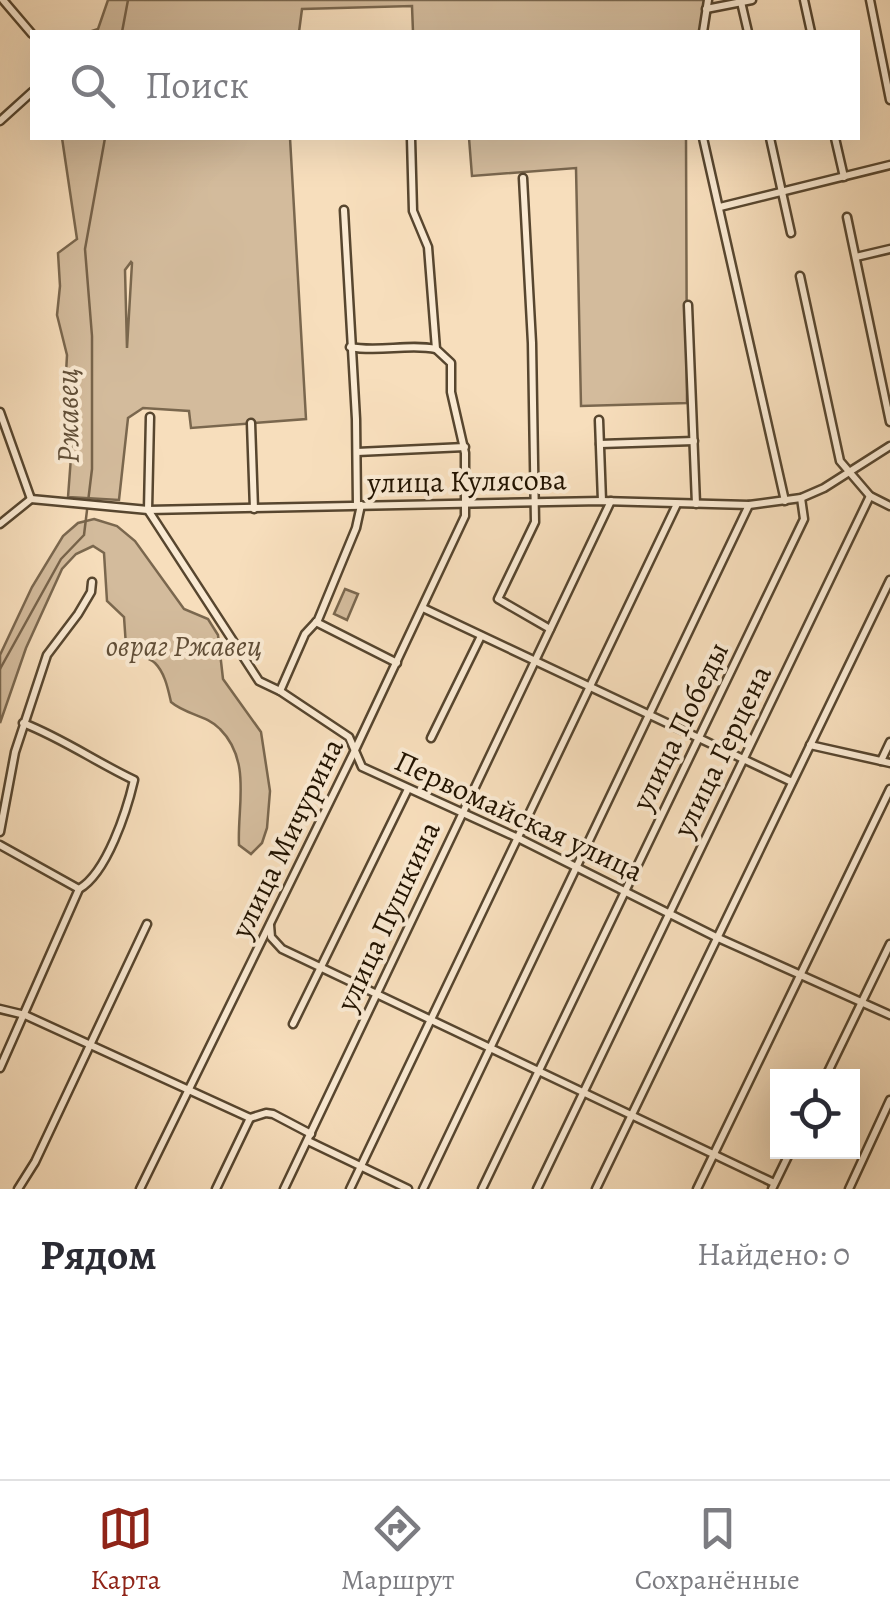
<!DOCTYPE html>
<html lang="ru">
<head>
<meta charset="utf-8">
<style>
	:root { --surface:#fff; --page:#f7f7f7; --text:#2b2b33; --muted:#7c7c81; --line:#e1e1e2; --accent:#8f2418 }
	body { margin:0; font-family:Alegreya,serif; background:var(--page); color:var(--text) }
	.controls { position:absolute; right:30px; bottom:30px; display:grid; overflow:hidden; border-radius:0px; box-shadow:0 10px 40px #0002 }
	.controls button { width:90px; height:90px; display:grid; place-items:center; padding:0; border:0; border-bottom:2px solid var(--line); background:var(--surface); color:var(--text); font:50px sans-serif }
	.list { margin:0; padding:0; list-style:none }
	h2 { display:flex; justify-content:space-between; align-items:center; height:130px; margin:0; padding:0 40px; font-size:42px }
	h2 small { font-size:32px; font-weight:400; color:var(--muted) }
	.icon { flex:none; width:55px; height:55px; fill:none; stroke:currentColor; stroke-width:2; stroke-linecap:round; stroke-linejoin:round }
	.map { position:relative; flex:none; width:890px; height:1189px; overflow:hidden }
	.search { position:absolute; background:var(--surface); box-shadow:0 10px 40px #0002; left:30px; right:30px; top:30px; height:110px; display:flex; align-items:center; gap:25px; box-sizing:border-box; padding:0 35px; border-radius:0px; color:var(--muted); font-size:38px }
	.sheet { height:290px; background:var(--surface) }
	nav { display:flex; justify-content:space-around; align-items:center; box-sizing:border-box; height:140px; border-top:2px solid var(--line); background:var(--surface); font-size:28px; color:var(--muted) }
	nav a { display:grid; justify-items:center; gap:5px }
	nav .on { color:var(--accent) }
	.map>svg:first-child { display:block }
	.green { fill:#d3bb9c; stroke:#7a674e; stroke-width:2.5; fill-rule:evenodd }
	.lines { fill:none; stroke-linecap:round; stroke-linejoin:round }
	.stream { stroke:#77634a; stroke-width:2.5 }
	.minor-casing { stroke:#57462f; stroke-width:11 }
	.minor { stroke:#faead3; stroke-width:6 }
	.labels { text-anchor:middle; stroke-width:8; stroke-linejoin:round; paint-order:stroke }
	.street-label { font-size:30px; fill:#221300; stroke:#faead3 }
	.park-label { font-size:30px; font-style:italic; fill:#604e37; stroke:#faead3 }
	.water-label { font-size:32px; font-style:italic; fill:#614f38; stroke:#faead3 }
</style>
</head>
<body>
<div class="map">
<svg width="890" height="1189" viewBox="0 0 890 1189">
	<rect width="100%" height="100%" fill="#f7debc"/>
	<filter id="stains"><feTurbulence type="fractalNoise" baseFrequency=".002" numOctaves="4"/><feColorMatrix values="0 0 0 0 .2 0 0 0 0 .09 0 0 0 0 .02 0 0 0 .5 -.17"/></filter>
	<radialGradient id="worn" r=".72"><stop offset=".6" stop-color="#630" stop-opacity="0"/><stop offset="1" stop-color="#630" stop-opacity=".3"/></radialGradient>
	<g class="green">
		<polygon points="108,0 706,0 700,32 413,32 412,6 302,9 299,32 89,32 98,29"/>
		<path d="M62 138H290L306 419 191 428 189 411 143 408 128 418 119 500 68 497 73 430 65 392 67 355 57 315 60 286 58 253 77 239ZM131 262 132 263 127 348 125 270Z"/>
		<polygon points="469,138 686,138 687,403 581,406 576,168 472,176"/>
		<path d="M94 519 117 526 135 541 184 609 208 619 218 635 223 679 261 732 270 791 267 828 262 843 251 854 239 845C237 807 252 761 220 729 207 715 186 715 171 702 168 689 165 673 155 663 147 656 135 655 126 646L124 617 107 601 104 553 93 546 76 554 62 569 26 648 0 723V655L32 587 63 536 78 523Z"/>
		<polygon points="345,589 358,594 347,620 334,614"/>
	</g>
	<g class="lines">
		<g class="stream">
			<polyline points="122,32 128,0"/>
			<polyline points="0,669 61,559 84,535 92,469 92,336 85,249 105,138"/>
		</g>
		<defs>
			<g id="minor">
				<polyline points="3,0 32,34"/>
				<polyline points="804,0 811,32"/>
				<polyline points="870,0 890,100"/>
				<polyline points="741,2 748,32"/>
				<polyline points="706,9 752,0"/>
				<polyline points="703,32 708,0"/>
				<polyline points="0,121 32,92"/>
				<polyline points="703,138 785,501"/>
				<polyline points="770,138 791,233"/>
				<polyline points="835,138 844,177"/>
				<polyline points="523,178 532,343 535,522 498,599 550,629"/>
				<polyline points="720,207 890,165"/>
				<polyline points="344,210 356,419 357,505"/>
				<polyline points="847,217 890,422"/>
				<polyline points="856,257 890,249"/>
				<polyline points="800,276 840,461 870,496 890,506"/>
				<polyline points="688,305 696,504"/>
				<path d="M350 347C379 353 408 343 436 349"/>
				<polyline points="0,412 31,499"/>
				<polyline points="150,417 148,510 259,681 280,691 349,737 362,767 518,838 716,937 890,1015"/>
				<polyline points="599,420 602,501"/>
				<polyline points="251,423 254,509"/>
				<polyline points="600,444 694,441"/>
				<polyline points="357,452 465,447"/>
				<polyline points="31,499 148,510 602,501 749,505 801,498 824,488 890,446"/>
				<polyline points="0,524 31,499"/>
				<polyline points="423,608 792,782"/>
				<polyline points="316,622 397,663"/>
				<polyline points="280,691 305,634 318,620 356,528 361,505"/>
				<polyline points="431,738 481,636"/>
				<polyline points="810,745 890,763"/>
				<polyline points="881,761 890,742"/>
				<polyline points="0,832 15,752 47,655 78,614 91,592 92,582"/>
				<polyline points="0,845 79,889"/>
				<polyline points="270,925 271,937 282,949 774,1183"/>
				<polyline points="0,1009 25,1015 250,1118 266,1113 273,1114 311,1134"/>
				<polyline points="293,1024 408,789"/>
				<path d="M0 1068 79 889C107 873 127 810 134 780 96 762 62 738 23 723"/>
				<polyline points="826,1076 890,944"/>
				<polyline points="308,1141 408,1189"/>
				<polyline points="18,1189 35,1162 147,924"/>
				<polyline points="140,1189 355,750 465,516 465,453 451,392 451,363 436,349 428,247 413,211 411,138"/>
				<polyline points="216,1189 250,1118"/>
				<polyline points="284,1189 611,501"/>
				<polyline points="350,1189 677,504"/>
				<polyline points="423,1189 749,505"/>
				<polyline points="482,1189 804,519 801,498"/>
				<polyline points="537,1189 870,496"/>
				<polyline points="596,1189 890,580"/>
				<polyline points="697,1189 890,789"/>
				<polyline points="772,1189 790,1152"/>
				<polyline points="849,1189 890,1100"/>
			</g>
		</defs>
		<use href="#minor" class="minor-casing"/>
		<use href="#minor" class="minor"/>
	</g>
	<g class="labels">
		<g class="street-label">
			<text transform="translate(467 481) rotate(-1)" y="10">улица Кулясова</text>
			<text transform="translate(680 726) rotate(-64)" y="10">улица Победы</text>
			<text transform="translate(722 751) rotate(-64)" y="10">улица Герцена</text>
			<text transform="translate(519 816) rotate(25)" y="10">Первомайская улица</text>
			<text transform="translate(287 838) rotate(-64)" y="10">улица Мичурина</text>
			<text transform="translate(388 916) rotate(-65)" y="10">улица Пушкина</text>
		</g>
		<g class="park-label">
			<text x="184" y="656">овраг Ржавец</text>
		</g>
		<g class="water-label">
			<text transform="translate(67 416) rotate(-91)" y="11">Ржавец</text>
		</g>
	</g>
	<rect width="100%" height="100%" filter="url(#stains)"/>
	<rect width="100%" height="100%" fill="url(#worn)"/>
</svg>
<div class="controls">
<button><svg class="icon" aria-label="locate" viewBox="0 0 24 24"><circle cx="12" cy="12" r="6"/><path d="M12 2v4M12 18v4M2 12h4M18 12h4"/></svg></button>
</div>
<div class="search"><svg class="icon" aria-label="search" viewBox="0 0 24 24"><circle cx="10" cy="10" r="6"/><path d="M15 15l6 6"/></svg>Поиск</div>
</div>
<section class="sheet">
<h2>Рядом<small>Найдено: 0</small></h2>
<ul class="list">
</ul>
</section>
<nav>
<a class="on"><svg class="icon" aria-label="map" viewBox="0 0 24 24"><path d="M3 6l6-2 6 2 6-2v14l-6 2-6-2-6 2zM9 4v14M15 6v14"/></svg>Карта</a>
<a><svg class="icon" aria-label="directions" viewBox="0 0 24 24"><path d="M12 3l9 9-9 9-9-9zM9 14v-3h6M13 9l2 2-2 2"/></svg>Маршрут</a>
<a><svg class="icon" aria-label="saved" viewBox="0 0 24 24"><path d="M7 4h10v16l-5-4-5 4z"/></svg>Сохранённые</a>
</nav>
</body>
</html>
